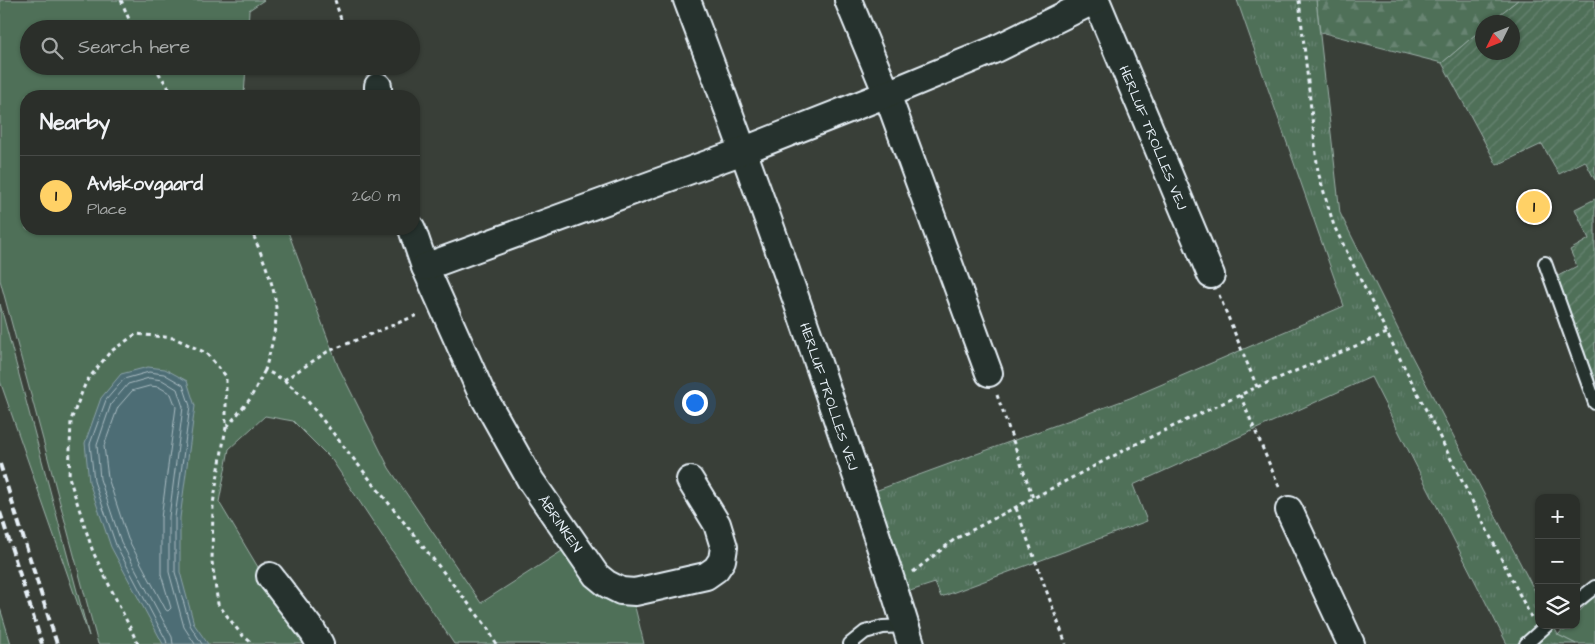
<!DOCTYPE html>
<html lang="en">
<head>
<meta charset="utf-8">
<style>
	:root { --surface:#2b2f2a; --page:#333732; --text:#f1f3f6; --muted:#a6a9a8; --line:#474a47; --accent:#ffd166 }
	body { margin:0; font-family:"Architects Daughter",sans-serif; background:var(--page); color:var(--text) }
	.controls { position:absolute; right:15px; bottom:15px; display:grid; overflow:hidden; border-radius:10px; box-shadow:0 1px 4px #0004 }
	.controls button { width:45px; height:45px; display:grid; place-items:center; padding:0; border:0; border-bottom:1px solid var(--line); background:var(--surface); color:var(--text); font:25px sans-serif }
	.compass { position:absolute; left:1475px; top:15px; width:45px; height:45px; border-radius:50%; background:var(--surface); box-shadow:0 1px 4px #0004; rotate:227deg }
	.you { position:absolute; left:694px; top:402px; width:18px; height:18px; margin:-12px; border:4px solid #fff; border-radius:50%; background:#1a73e8; box-shadow:0 0 0 8px #1a73e833 }
	.badge { display:grid; place-items:center; width:32px; height:32px; border-radius:50%; background:var(--accent); color:#111; font-size:16px; font-weight:700 }
	.pin { position:absolute; translate:-50% -50%; border:2px solid #fff; box-shadow:0 1px 5px #0006 }
	.list { margin:0; padding:0; list-style:none }
	h2 { display:flex; justify-content:space-between; align-items:center; height:65px; margin:0; padding:0 20px; font-size:21px }
	h2 small { font-size:16px; font-weight:400; color:var(--muted) }
	.list li { display:grid; grid-template-columns:32px 1fr auto; gap:15px; align-items:center; box-sizing:border-box; height:80px; padding:0 20px; border-top:1px solid var(--line) }
	.list b { display:block; font-size:19px; white-space:nowrap }
	.list p { margin:0; font-size:16px; white-space:nowrap; color:var(--muted) }
	.list em { font-size:16px; font-style:normal; color:var(--muted) }
	.icon { flex:none; width:28px; height:28px; fill:none; stroke:currentColor; stroke-width:2; stroke-linecap:round; stroke-linejoin:round }
	.map { position:relative; flex:none; width:1595px; height:644px; overflow:hidden }
	.search { position:absolute; background:var(--surface); box-shadow:0 1px 4px #0004; left:20px; top:20px; width:400px; height:55px; display:flex; align-items:center; gap:12px; box-sizing:border-box; padding:0 18px; border-radius:28px; color:var(--muted); font-size:19px }
	.panel { position:absolute; background:var(--surface); box-shadow:0 1px 4px #0004; left:20px; top:90px; width:400px; height:145px; border-radius:20px }
	.map>svg:first-child { display:block }
	.grass { fill:#4f6f59; stroke:#9cb0a8 }
	.forest { fill:url(#forest-firs); stroke:#9cb0a8 }
	.park { fill:url(#park-tufts); stroke:#9cb0a8 }
	.garden { fill:url(#garden-furrows); stroke:#9cb0a8 }
	.water { fill:#4d6d74; stroke:#8ba2a9 }
	.lines { fill:none; stroke-linecap:round; stroke-linejoin:round }
	.shore { stroke:#aabcc3; stroke-width:1 }
	.service-casing { stroke:#e8f1f8; stroke-width:16 }
	.minor-casing { stroke:#e8f1f8; stroke-width:30 }
	.path { stroke:#e8f1f8; stroke-width:3; stroke-dasharray:4 4; stroke-linecap:butt }
	.service { stroke:#26332d; stroke-width:12 }
	.minor { stroke:#26332d; stroke-width:26 }
	.rail { stroke:#e8f1f8; stroke-width:4; stroke-dasharray:8 4; stroke-linecap:butt }
	.labels { text-anchor:middle; stroke-width:4; stroke-linejoin:round; paint-order:stroke }
	.street-label { font-size:14px; fill:#e8f1f8; stroke:#26332d }
</style>
</head>
<body>
<div class="map">
<svg width="1595" height="644" viewBox="0 0 1595 644">
	<defs>
		<pattern id="forest-firs" width="22" height="20" patternUnits="userSpaceOnUse" patternTransform="scale(1.25)"><rect width="22" height="20" fill="#4f6f59"/><path d="M5 1l3.5 6h-7zM16 11l3.5 6h-7z" fill="#688472"/></pattern>
		<pattern id="park-tufts" width="24" height="20" patternUnits="userSpaceOnUse" patternTransform="scale(1.25)"><rect width="24" height="20" fill="#4f6f59"/><path d="M3 7l-1-3M5 7V3M7 7l1-3M15 17l-1-3M17 17v-4M19 17l1-3" fill="none" stroke="#688472"/></pattern>
		<pattern id="garden-furrows" width="10" height="10" patternUnits="userSpaceOnUse" patternTransform="scale(1.25)"><rect width="10" height="10" fill="#4f6f59"/><path d="M-1 1l2-2M0 10L10 0M9 11l2-2" fill="none" stroke="#688472"/></pattern>
	</defs>
	<rect width="100%" height="100%" fill="#393f38"/>
	<filter id="ink" filterUnits="userSpaceOnUse"><feTurbulence type="fractalNoise" baseFrequency=".02" numOctaves="2"/><feDisplacementMap in="SourceGraphic" scale="10" xChannelSelector="R" yChannelSelector="G"/><feConvolveMatrix kernelMatrix="1 2 1 2 8 2 1 2 1" color-interpolation-filters="sRGB"/></filter>
	<g filter="url(#ink)">
		<g class="grass">
			<polygon points="0,0 264,0 249,10 248,29 29,29 29,66 246,66 244,96 26,96 26,229 287,229 338,366 389,468 481,603 562,551 601,596 634,603 644,644 454,644 332,460 293,421 265,416 229,449 219,502 304,644 98,644 0,280"/>
			<polygon points="0,304 89,636 0,381"/>
			<polygon points="1595,595 1595,644 1576,644 1558,635 1567,625 1576,625 1576,615"/>
			<polygon points="0,608 11,644 0,644"/>
		</g>
		<polygon class="forest" points="1316,0 1518,0 1490,22 1482,22 1482,29 1442,63 1320,32"/>
		<polygon class="park" points="1237,0 1316,0 1340,213 1410,353 1539,599 1539,625 1553,625 1558,635 1576,644 1507,644 1371,377 1133,485 1147,521 941,597 935,583 907,592 875,491 1130,398 1344,306"/>
		<g class="garden">
			<polygon points="1518,0 1595,0 1595,180 1585,161 1559,174 1542,144 1497,165 1442,63 1482,29 1482,52 1512,52 1512,22 1490,22"/>
			<polygon points="1595,199 1595,385 1556,277 1577,266 1570,250 1589,239 1575,209"/>
		</g>
		<polygon class="water" points="148,367 165,369 187,381 195,406 180,518 180,572 194,624 208,644 163,644 111,547 89,482 85,443 101,398 121,374"/>
		<g class="lines">
			<g class="shore">
				<polygon points="150,386 159,387 171,394 176,407 161,518 161,574 171,608 168,611 166,610 128,539 108,478 104,446 118,407 132,391"/>
				<polyline points="167,644 166,640 116,545 94,481 90,444 106,400 124,379 149,372 164,374 183,385 190,406 175,517 175,572 190,625 202,644"/>
				<polyline points="173,644 172,637 121,542 100,479 97,445 111,404 128,384 149,378 162,380 177,389 183,407 169,517 169,572 184,627 195,644"/>
			</g>
			<defs>
				<g id="service">
					<polyline points="1545,263 1595,403"/>
					<polyline points="1576,602 1595,587"/>
					<polyline points="850,644 865,632 883,627 905,626"/>
					<polyline points="1526,644 1547,625"/>
				</g>
				<g id="minor">
					<path id="s1" d="M687 0C741 142 792 284 840 428 865 500 889 571 911 644"/>
					<polyline points="848,0 887,94 989,373"/>
					<path id="s2" d="M1096 0 1211 275"/>
					<polyline points="378,96 378,86"/>
					<path id="s3" d="M412 229 425 267 480 390 531 481 596 575 607 584 621 591 635 592 706 576 716 569 722 560 724 547 717 524 690 480"/>
					<polyline points="425,267 732,155 887,94 996,49 1095,0"/>
					<polyline points="1289,510 1351,644"/>
					<polyline points="270,576 313,632 320,644"/>
				</g>
			</defs>
			<use href="#service" class="service-casing"/>
			<use href="#minor" class="minor-casing"/>
			<g class="path">
				<polyline points="121,0 133,29"/>
				<polyline points="335,0 344,29"/>
				<polyline points="1299,0 1318,172 1334,226 1387,333 1531,617"/>
				<polyline points="154,66 174,96"/>
				<path d="M251 229C261 255 278 289 276 317 275 335 270 352 265 370L284 380 306 399 487 627 496 644"/>
				<polyline points="1219,295 1257,387"/>
				<polyline points="284,380 327,352 420,314"/>
				<polyline points="997,395 1033,498"/>
				<polyline points="1240,395 1280,489"/>
				<polyline points="227,427 250,399 265,370"/>
				<polyline points="1016,508 1066,644"/>
				<polyline points="913,572 955,539 1140,442 1257,387 1387,333"/>
				<polyline points="1563,630 1569,625"/>
				<polyline points="138,644 93,552 69,477 71,420 86,382 110,352 136,334 174,338 206,353 226,376 226,427 213,504 212,562 218,604 241,634 253,644"/>
			</g>
			<use href="#service" class="service"/>
			<use href="#minor" class="minor"/>
			<g class="rail">
				<polyline points="0,464 57,644"/>
				<polyline points="0,512 42,644"/>
			</g>
		</g>
	</g>
	<g class="labels">
		<g class="street-label">
			<text dy="5" stroke="none"><textPath href="#s2" startOffset="149">HERLUF TROLLES VEJ</textPath></text>
			<text dy="5" stroke="none"><textPath href="#s1" startOffset="421">HERLUF TROLLES VEJ</textPath></text>
			<text dy="5" stroke="none"><textPath href="#s3" startOffset="331">ÅBRINKEN</textPath></text>
		</g>
	</g>
</svg>
<div class="controls">
<button>+</button>
<button>−</button>
<button><svg class="icon" aria-label="layers" viewBox="0 0 24 24"><path d="M12 4l9 5-9 5-9-5zM3 14l9 5 9-5"/></svg></button>
</div>
<svg class="compass" viewBox="-18 -18 36 36"><path d="M0-13l5 13h-10z" fill="#e53935"/><path d="M0 13l5-13h-10z" fill="#a6a9a8"/></svg>
<div class="you"></div>
<div class="pin badge" style="left:1534px;top:207px">1</div>
<div class="search"><svg class="icon" aria-label="search" viewBox="0 0 24 24"><circle cx="10" cy="10" r="6"/><path d="M15 15l6 6"/></svg>Search here</div>
<section class="panel">
<h2>Nearby<small></small></h2>
<ul class="list">
<li><span class="badge">1</span><div><b>Avlskovgaard</b><p>Place</p></div><em>260 m</em></li>
</ul>
</section>
</div>
</body>
</html>
